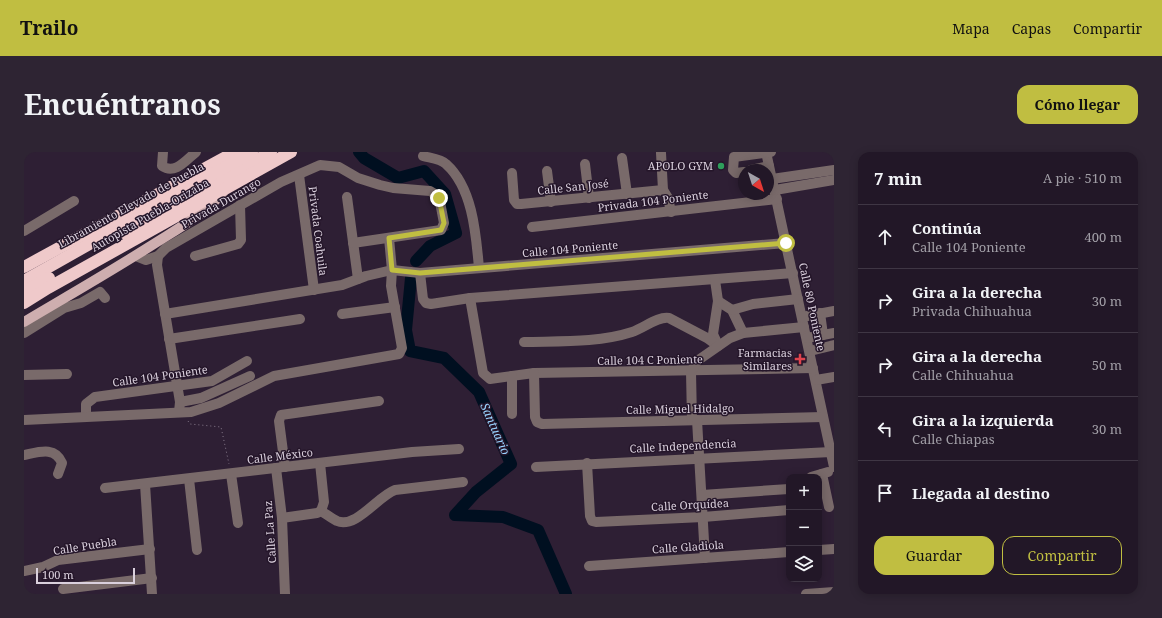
<!DOCTYPE html>
<html lang="es">
<head>
<meta charset="utf-8">
<style>
	:root { --surface:#221727; --page:#2e2433; --text:#f1f3f6; --muted:#a29fa7; --line:#3f3644; --accent:#c0be41 }
	body { margin:0; font-family:"Noto Serif",serif; background:var(--page); color:var(--text) }
	.controls { position:absolute; right:12px; bottom:12px; display:grid; overflow:hidden; border-radius:8px; box-shadow:0 2px 10px #0003 }
	.controls button { width:36px; height:36px; display:grid; place-items:center; padding:0; border:0; border-bottom:1px solid var(--line); background:var(--surface); color:var(--text); font:20px sans-serif }
	.compass { position:absolute; left:714px; top:12px; width:36px; height:36px; border-radius:50%; background:var(--surface); box-shadow:0 2px 10px #0003; rotate:141deg }
	.scale { position:absolute; left:12px; bottom:10px; width:99px; box-sizing:border-box; padding-left:4px; border:2px solid #dad0dd; border-top:0; font-size:11px; line-height:14px; white-space:nowrap; color:#dad0dd; -webkit-text-stroke:3px #25162a; paint-order:stroke }
	.stop { position:absolute; width:12px; height:12px; margin:-9px; border:3px solid #c0be41; border-radius:50%; background:#fff }
	.stop.end { background:#c0be41; border-color:#fff; box-shadow:0 1px 4px #0008 }
	.list { margin:0; padding:0; list-style:none }
	h2 { display:flex; justify-content:space-between; align-items:center; height:52px; margin:0; padding:0 16px; font-size:17px }
	h2 small { font-size:13px; font-weight:400; color:var(--muted) }
	.list li { display:grid; grid-template-columns:26px 1fr auto; gap:12px; align-items:center; box-sizing:border-box; height:64px; padding:0 16px; border-top:1px solid var(--line) }
	.list b { display:block; font-size:15px; white-space:nowrap }
	.list p { margin:0; font-size:13px; white-space:nowrap; color:var(--muted) }
	.list em { font-size:13px; font-style:normal; color:var(--muted) }
	.actions { display:flex; gap:8px; padding:12px 16px }
	.actions a { flex:1; padding:9px 0; border:1px solid var(--accent); border-radius:12px; text-align:center; font-size:14px; color:var(--accent) }
	.actions .main { background:var(--accent); color:#111 }
	.icon { flex:none; width:22px; height:22px; fill:none; stroke:currentColor; stroke-width:2; stroke-linecap:round; stroke-linejoin:round }
	.map { position:relative; flex:none; width:810px; height:442px; overflow:hidden; border-radius:12px }
	header { display:flex; align-items:center; gap:24px; box-sizing:border-box; height:56px; padding:0 20px; background:var(--accent); color:#111 }
	header strong { font-size:19px }
	nav { display:flex; gap:22px; margin-inline-start:auto; font-size:14px }
	.intro { display:flex; align-items:center; justify-content:space-between; box-sizing:border-box; height:96px; padding:0 24px }
	h1 { margin:0; font-size:28px }
	.button { padding:10px 18px; border-radius:12px; background:var(--accent); color:#111; font-size:14px; font-weight:700 }
	main { display:flex; gap:24px; padding:0 24px }
	aside { flex:1; background:var(--surface); border-radius:12px; box-shadow:0 2px 10px #0003 }
	.map>svg:first-child { display:block }
	.lines { fill:none; stroke-linecap:round; stroke-linejoin:round }
	.river { stroke:#000f20; stroke-width:12 }
	.path { stroke:#887c8d; stroke-width:1; stroke-dasharray:1 3; stroke-linecap:butt }
	.minor { stroke:#796a6a; stroke-width:10 }
	.major { stroke:#ceaeaf; stroke-width:10 }
	.highway { stroke:#efc9ca; stroke-width:12 }
	.route { stroke:#c0be41; stroke-width:5 }
	.leisure-dot { fill:#2e9e5b; stroke:#25162a; stroke-width:1.5 }
	.health-dot { fill:#e0444e; stroke:#25162a; stroke-width:1.5 }
	.labels { text-anchor:middle; stroke-width:3; stroke-linejoin:round; paint-order:stroke }
	.poi-label { font-size:11px; fill:#dad0dd; stroke:#25162a; text-anchor:end }
	.street-label { font-size:11px; fill:#dad0dd; stroke:#25162a }
	.water-label { font-size:12px; font-style:italic; fill:#98d2fe; stroke:#25162a }
</style>
</head>
<body>
<header>
<strong>Trailo</strong>
<nav><a>Mapa</a><a>Capas</a><a>Compartir</a></nav>
</header>
<div class="intro"><h1>Encuéntranos</h1><a class="button">Cómo llegar</a></div>
<main>
<div class="map">
<svg width="810" height="442" viewBox="0 0 810 442">
	<rect width="100%" height="100%" fill="#2e1f34"/>
	<g class="lines">
		<g class="river">
			<polyline points="335,0 340,6 374,26 400,19 421,42 432,81 406,94 392,109"/>
			<polyline points="387,126 382,178 386,199 420,206 455,240 487,312 452,340 431,363 479,365 514,378 542,442"/>
		</g>
		<polyline class="path" points="164,269 166,272 197,275 205,312"/>
		<g class="minor">
			<path d="M139 0 138 14C151 23 162 8 172 0"/>
			<polyline points="742,0 810,315"/>
			<polyline points="637,1 639,38 644,46 647,60"/>
			<path d="M399 4C406 6 417 7 422 12 449 36 452 83 455 116"/>
			<polyline points="598,6 603,42"/>
			<polyline points="561,12 565,46"/>
			<polyline points="727,18 745,14"/>
			<polyline points="523,19 527,50"/>
			<polyline points="720,20 712,21 709,18 710,5 747,0"/>
			<polyline points="488,21 490,48 493,52 497,52 639,38"/>
			<polyline points="275,23 290,138"/>
			<polyline points="748,27 810,18"/>
			<polyline points="751,38 810,28"/>
			<polyline points="323,45 334,127"/>
			<polyline points="508,75 753,47"/>
			<polyline points="0,79 50,49"/>
			<polyline points="112,104 122,108 134,104 142,96 257,30 296,13 315,15 334,26 356,33 369,36 406,39 411,42 416,50 420,71 417,78 329,91"/>
			<polyline points="134,104 133,113 156,250 155,260"/>
			<polyline points="171,104 214,92 217,88 216,53"/>
			<polyline points="396,121 399,147 402,151 407,152 446,146 769,121"/>
			<polyline points="691,128 694,149 689,182 694,193"/>
			<polyline points="446,146 459,221 466,227 510,221 789,216"/>
			<polyline points="694,149 708,158 719,181"/>
			<polyline points="708,158 729,152 774,147"/>
			<polyline points="796,161 799,183"/>
			<polyline points="141,162 318,133 342,124 368,118 396,121 762,91"/>
			<polyline points="318,162 371,155"/>
			<polyline points="778,165 810,159"/>
			<polyline points="0,181 40,156 57,151 76,140 81,146"/>
			<polyline points="783,186 810,181"/>
			<polyline points="145,187 276,167"/>
			<path d="M500 190C536 189 574 191 608 180 620 176 634 164 645 166L683 186 694 194"/>
			<polyline points="786,199 810,193"/>
			<polyline points="510,221 511,265 513,270 518,272 799,265"/>
			<polyline points="0,223 43,222"/>
			<polyline points="488,224 488,262"/>
			<polyline points="792,228 810,225"/>
			<polyline points="156,250 177,246 226,224"/>
			<polyline points="62,264 62,252 71,245 188,229 223,209"/>
			<polyline points="0,268 167,260 195,251 250,224 375,202 378,196 367,134 368,118 365,86"/>
			<polyline points="668,268 667,220 673,209 706,186 719,181 780,175"/>
			<polyline points="673,268 681,406"/>
			<path d="M0 303C15 300 31 294 38 311L34 322"/>
			<polyline points="563,311 566,364 568,369 572,370 679,365 765,358"/>
			<polyline points="261,315 255,269 257,263 355,249"/>
			<polyline points="512,315 807,300"/>
			<polyline points="252,316 258,366 261,442"/>
			<polyline points="207,322 214,371"/>
			<polyline points="798,322 805,355"/>
			<polyline points="787,325 804,320"/>
			<polyline points="165,327 173,398"/>
			<polyline points="121,332 128,442"/>
			<polyline points="81,336 388,300 435,297"/>
			<polyline points="678,343 765,337"/>
			<path d="M297 359C302 362 307 366 313 369 332 377 354 344 371 338L439 330"/>
			<polyline points="258,366 293,361 297,359 300,350 296,311"/>
			<polyline points="795,398 810,397"/>
			<polyline points="565,414 765,400"/>
			<polyline points="0,419 19,415 34,408 126,397"/>
			<polyline points="39,437 128,426"/>
			<polyline points="782,442 810,440"/>
		</g>
		<path class="major" d="M0 170C42 145 84 121 125 95 151 78 181 63 200 39"/>
		<g class="highway">
			<polyline points="102,82 247,0"/>
			<polyline points="0,115 211,0"/>
			<polyline points="0,129 228,0"/>
			<polyline points="0,140 25,126"/>
			<polyline points="0,151 24,136 267,0"/>
		</g>
	</g>
	<g class="lines">
		<polyline class="route" points="415,46 420,71 417,78 365,86 368,118 396,121 762,91"/>
	</g>
	<circle class="leisure-dot" cx="697" cy="14" r="4"/>
	<path class="health-dot" d="M774 201h4v4h4v4h-4v4h-4v-4h-4v-4h4z"/>
	<g class="labels">
		<g class="poi-label">
			<text x="689" y="18">APOLO GYM</text>
			<text x="768" y="205">Farmacias<tspan x="768" dy="13">Similares</tspan></text>
		</g>
		<g class="street-label">
			<text transform="translate(549 35) rotate(-6)" y="4">Calle San José</text>
			<text transform="translate(629 49) rotate(-7)" y="4">Privada 104 Poniente</text>
			<text transform="translate(197 51) rotate(-30)" y="4">Privada Durango</text>
			<text transform="translate(107 53) rotate(-29)" y="4">Libramiento Elevado de Puebla</text>
			<text transform="translate(126 63) rotate(-30)" y="4">Autopista Puebla-Orizaba</text>
			<text transform="translate(294 79) rotate(83)" y="4">Privada Coahuila</text>
			<text transform="translate(546 97) rotate(-5)" y="4">Calle 104 Poniente</text>
			<text transform="translate(788 155) rotate(78)" y="4">Calle 80 Poniente</text>
			<text transform="translate(626 208) rotate(-1)" y="4">Calle 104 C Poniente</text>
			<text transform="translate(136 224) rotate(-8)" y="4">Calle 104 Poniente</text>
			<text transform="translate(656 257) rotate(-1)" y="4">Calle Miguel Hidalgo</text>
			<text transform="translate(659 294) rotate(-3)" y="4">Calle Independencia</text>
			<text transform="translate(256 304) rotate(-7)" y="4">Calle México</text>
			<text transform="translate(666 353) rotate(-3)" y="4">Calle Orquídea</text>
			<text transform="translate(246 380) rotate(-94)" y="4">Calle La Paz</text>
			<text transform="translate(61 394) rotate(-9)" y="4">Calle Puebla</text>
			<text transform="translate(664 395) rotate(-4)" y="4">Calle Gladiola</text>
		</g>
		<g class="water-label">
			<text transform="translate(471 277) rotate(66)" y="4">Santuario</text>
		</g>
	</g>
</svg>
<div class="controls">
<button>+</button>
<button>−</button>
<button><svg class="icon" aria-label="layers" viewBox="0 0 24 24"><path d="M12 4l9 5-9 5-9-5zM3 14l9 5 9-5"/></svg></button>
</div>
<svg class="compass" viewBox="-18 -18 36 36"><path d="M0-13l5 13h-10z" fill="#e53935"/><path d="M0 13l5-13h-10z" fill="#a29fa7"/></svg>
<div class="scale">100 m</div>
<div class="stop" style="left:762px;top:91px"></div>
<div class="stop end" style="left:415px;top:46px"></div>
</div>
<aside>
<h2>7 min<small>A pie · 510 m</small></h2>
<ul class="list">
<li><svg class="icon" aria-label="ahead" viewBox="0 0 24 24"><path d="M12 20V5M6 11l6-6 6 6"/></svg><div><b>Continúa</b><p>Calle 104 Poniente</p></div><em>400 m</em></li>
<li><svg class="icon" aria-label="right" viewBox="0 0 24 24"><path d="M7 20v-9h11M14 6l5 5-5 5"/></svg><div><b>Gira a la derecha</b><p>Privada Chihuahua</p></div><em>30 m</em></li>
<li><svg class="icon" aria-label="right" viewBox="0 0 24 24"><path d="M7 20v-9h11M14 6l5 5-5 5"/></svg><div><b>Gira a la derecha</b><p>Calle Chihuahua</p></div><em>50 m</em></li>
<li><svg class="icon" aria-label="left" viewBox="0 0 24 24"><path d="M17 20v-9H6M10 6l-5 5 5 5"/></svg><div><b>Gira a la izquierda</b><p>Calle Chiapas</p></div><em>30 m</em></li>
<li><svg class="icon" aria-label="arrive" viewBox="0 0 24 24"><path d="M6 21V4h12l-3 4 3 4H6"/></svg><div><b>Llegada al destino</b></div></li>
</ul>
<div class="actions"><a class="main">Guardar</a><a>Compartir</a></div>
</aside>
</main>
</body>
</html>
